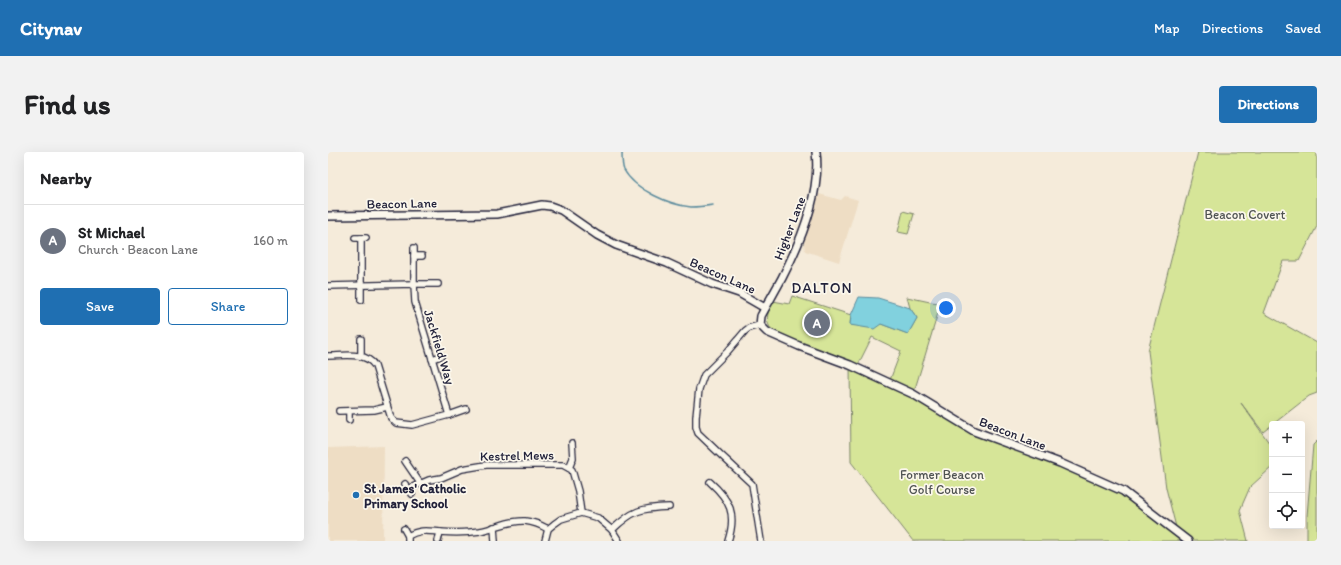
<!DOCTYPE html>
<html lang="en">
<head>
<meta charset="utf-8">
<style>
	:root { --surface:#fff; --page:#f2f2f2; --text:#202124; --muted:#757577; --line:#e0e0e0; --accent:#1f6fb2 }
	body { margin:0; font-family:Itim,sans-serif; background:var(--page); color:var(--text) }
	.controls { position:absolute; right:12px; bottom:12px; display:grid; overflow:hidden; border-radius:4px; box-shadow:0 4px 16px #0002 }
	.controls button { width:36px; height:36px; display:grid; place-items:center; padding:0; border:0; border-bottom:1px solid var(--line); background:var(--surface); color:var(--text); font:20px sans-serif }
	.you { position:absolute; left:618px; top:156px; width:14px; height:14px; margin:-10px; border:3px solid #fff; border-radius:50%; background:#1a73e8; box-shadow:0 0 0 6px #1a73e833 }
	.badge { display:grid; place-items:center; width:26px; height:26px; border-radius:50%; background:var(--accent); color:#fff; font-size:13px; font-weight:700 }
	.pin { position:absolute; translate:-50% -50%; border:2px solid #fff; box-shadow:0 1px 4px #0006 }
	.list { margin:0; padding:0; list-style:none }
	h2 { display:flex; justify-content:space-between; align-items:center; height:52px; margin:0; padding:0 16px; font-size:17px }
	h2 small { font-size:13px; font-weight:400; color:var(--muted) }
	.list li { display:grid; grid-template-columns:26px 1fr auto; gap:12px; align-items:center; box-sizing:border-box; height:72px; padding:0 16px; border-top:1px solid var(--line) }
	.list b { display:block; font-size:15px; white-space:nowrap }
	.list p { margin:0; font-size:13px; white-space:nowrap; color:var(--muted) }
	.list em { font-size:13px; font-style:normal; color:var(--muted) }
	.actions { display:flex; gap:8px; padding:12px 16px }
	.actions a { flex:1; padding:9px 0; border:1px solid var(--accent); border-radius:4px; text-align:center; font-size:14px; color:var(--accent) }
	.actions .main { background:var(--accent); color:#fff }
	.icon { flex:none; width:22px; height:22px; fill:none; stroke:currentColor; stroke-width:2; stroke-linecap:round; stroke-linejoin:round }
	.map { position:relative; flex:none; width:989px; height:389px; overflow:hidden; border-radius:4px }
	header { display:flex; align-items:center; gap:24px; box-sizing:border-box; height:56px; padding:0 20px; background:var(--accent); color:#fff }
	header strong { font-size:19px }
	nav { display:flex; gap:22px; margin-inline-start:auto; font-size:14px }
	.intro { display:flex; align-items:center; justify-content:space-between; box-sizing:border-box; height:96px; padding:0 24px }
	h1 { margin:0; font-size:28px }
	.button { padding:10px 18px; border-radius:4px; background:var(--accent); color:#fff; font-size:14px; font-weight:700 }
	main { display:flex; gap:24px; padding:0 24px }
	aside { flex:1; background:var(--surface); border-radius:4px; box-shadow:0 4px 16px #0002 }
	.map>svg:first-child { display:block }
	.built { fill:#eeddc4 }
	.green { fill:#d6e598; stroke:#7c846a }
	.water { fill:#81d1de; stroke:#5b8b9d }
	.lines { fill:none; stroke-linecap:round; stroke-linejoin:round }
	.stream { stroke:#5b8b9d; stroke-width:1.5 }
	.street-casing { stroke:#22223b; stroke-width:8 }
	.secondary-casing { stroke:#22223b; stroke-width:10 }
	.street { stroke:#fbf7ec; stroke-width:5.5 }
	.secondary { stroke:#fbf7ec; stroke-width:7 }
	.poi-dot { fill:#1f6fb2; stroke:#fbf7ec; stroke-width:1.5 }
	.labels { text-anchor:middle; stroke-width:3.5; stroke-linejoin:round; paint-order:stroke }
	.street-label { font-size:13px; fill:#22223b; stroke:#fbf7ec }
	.park-label { font-size:13px; fill:#4f5352; stroke:#fbf7ec }
	.poi-label { font-size:13px; font-weight:bold; fill:#22223b; stroke:#fbf7ec; text-anchor:start }
	.quarter-label { font-size:15px; letter-spacing:1px; fill:#22223b; stroke:#fbf7ec }
</style>
</head>
<body>
<header>
<strong>Citynav</strong>
<nav><a>Map</a><a>Directions</a><a>Saved</a></nav>
</header>
<div class="intro"><h1>Find us</h1><a class="button">Directions</a></div>
<main>
<aside>
<h2>Nearby<small></small></h2>
<ul class="list">
<li><span class="badge" style="background:#6b7280">A</span><div><b>St Michael</b><p>Church · Beacon Lane</p></div><em>160 m</em></li>
</ul>
<div class="actions"><a class="main">Save</a><a>Share</a></div>
</aside>
<div class="map">
<svg width="989" height="389" viewBox="0 0 989 389">
	<rect width="100%" height="100%" fill="#f5ebda"/>
	<filter id="ink" filterUnits="userSpaceOnUse"><feTurbulence type="fractalNoise" baseFrequency=".025" numOctaves="2"/><feDisplacementMap in="SourceGraphic" scale="8" xChannelSelector="R" yChannelSelector="G"/><feConvolveMatrix kernelMatrix="1 2 1 2 8 2 1 2 1" color-interpolation-filters="sRGB"/></filter>
	<g filter="url(#ink)">
		<g class="built">
			<polygon points="491,42 513,48 517,44 530,48 511,110 477,99 476,91"/>
			<polygon points="56,294 55,389 0,389 0,296"/>
		</g>
		<g class="green">
			<polygon points="870,0 989,0 989,74 971,109 955,109 936,161 989,191 989,241 981,244 935,280 913,251 944,295 944,315 922,335 912,358 920,389 585,389 523,310 522,213 585,242 646,279 795,339 849,379 838,336 820,199"/>
			<polygon points="575,59 586,62 580,82 570,80"/>
			<path d="M464 144 523 163 522 173 553 172 580 182 589 166 582 156 579 145 602 150 613 151 586 240 562 228 573 199 544 185 530 213 504 204 444 178C436 169 440 159 445 149L461 152Z"/>
			<polygon points="989,289 989,389 979,389 979,364 985,293"/>
		</g>
		<polygon class="water" points="531,145 550,146 582,156 589,166 580,182 553,172 546,177 522,173 523,163"/>
		<g class="lines">
			<path class="stream" d="M294 0C294 5 294 14 296 18 307 38 342 53 363 55 370 55 378 54 385 53"/>
			<defs>
				<g id="street">
					<polyline points="27,86 38,86"/>
					<polyline points="86,96 86,132 110,132"/>
					<polyline points="86,104 94,104"/>
					<path d="M0 134 86 132 87 150 121 263 84 273 68 271 63 266 47 214C38 199 15 204 0 204"/>
					<polyline points="33,148 33,86"/>
					<polyline points="432,173 421,176 417,179 400,199 376,223 371,237 368,265 368,275 370,281 394,304 424,332 433,389"/>
					<polyline points="33,204 33,187"/>
					<polyline points="104,207 113,204"/>
					<polyline points="11,259 46,258 59,255"/>
					<polyline points="21,259 21,268"/>
					<polyline points="121,263 138,257"/>
					<polyline points="77,309 92,331"/>
					<polyline points="241,316 245,306 244,291"/>
					<path d="M382 330C402 348 409 362 400 389"/>
					<polyline points="77,332 84,342"/>
					<polyline points="80,337 101,328 113,326 134,317 158,313 235,313 244,318 250,339 253,361"/>
					<polyline points="166,375 167,389"/>
					<polyline points="76,377 80,384 80,389"/>
					<path d="M284 378C305 358 313 356 341 355"/>
					<path d="M80 384C91 377 100 379 112 380 125 381 139 381 152 379 168 376 181 368 197 369 206 370 213 373 220 377"/>
					<polyline points="110,389 112,380"/>
					<polyline points="217,389 220,377 226,372 233,367 253,361 270,366 284,378 291,389"/>
				</g>
				<g id="secondary">
					<path d="M488 0C493 40 472 91 454 126 447 139 440 151 433 164L432 173 439 180 471 194 522 213 585 242 646 279 732 311 795 339 860 389"/>
					<polyline points="0,64 169,62 214,53 222,54 233,58 269,83 288,93 339,111 384,132 411,141 437,156"/>
				</g>
			</defs>
			<use href="#street" class="street-casing"/>
			<use href="#secondary" class="secondary-casing"/>
			<use href="#street" class="street"/>
			<use href="#secondary" class="secondary"/>
		</g>
	</g>
	<circle class="poi-dot" cx="28" cy="343" r="4"/>
	<g class="labels">
		<g class="street-label">
			<text transform="translate(74 51) rotate(-1)" y="5">Beacon Lane</text>
			<text transform="translate(461 76) rotate(-69)" y="5">Higher Lane</text>
			<text transform="translate(395 123) rotate(24)" y="5">Beacon Lane</text>
			<text transform="translate(112 195) rotate(73)" y="5">Jackfield Way</text>
			<text transform="translate(685 281) rotate(21)" y="5">Beacon Lane</text>
			<text transform="translate(189 303) rotate(-1)" y="5">Kestrel Mews</text>
		</g>
		<g class="park-label">
			<text x="917" y="67">Beacon Covert</text>
			<text x="614" y="327">Former Beacon<tspan x="614" dy="15">Golf Course</tspan></text>
		</g>
		<g class="poi-label">
			<text x="36" y="341">St James' Catholic<tspan x="36" dy="15">Primary School</tspan></text>
		</g>
		<g class="quarter-label">
			<text x="494" y="141">DALTON</text>
		</g>
	</g>
</svg>
<div class="controls">
<button>+</button>
<button>−</button>
<button><svg class="icon" aria-label="locate" viewBox="0 0 24 24"><circle cx="12" cy="12" r="6"/><path d="M12 2v4M12 18v4M2 12h4M18 12h4"/></svg></button>
</div>
<div class="you"></div>
<div class="pin badge" style="left:489px;top:171px;background:#6b7280">A</div>
</div>
</main>
</body>
</html>
